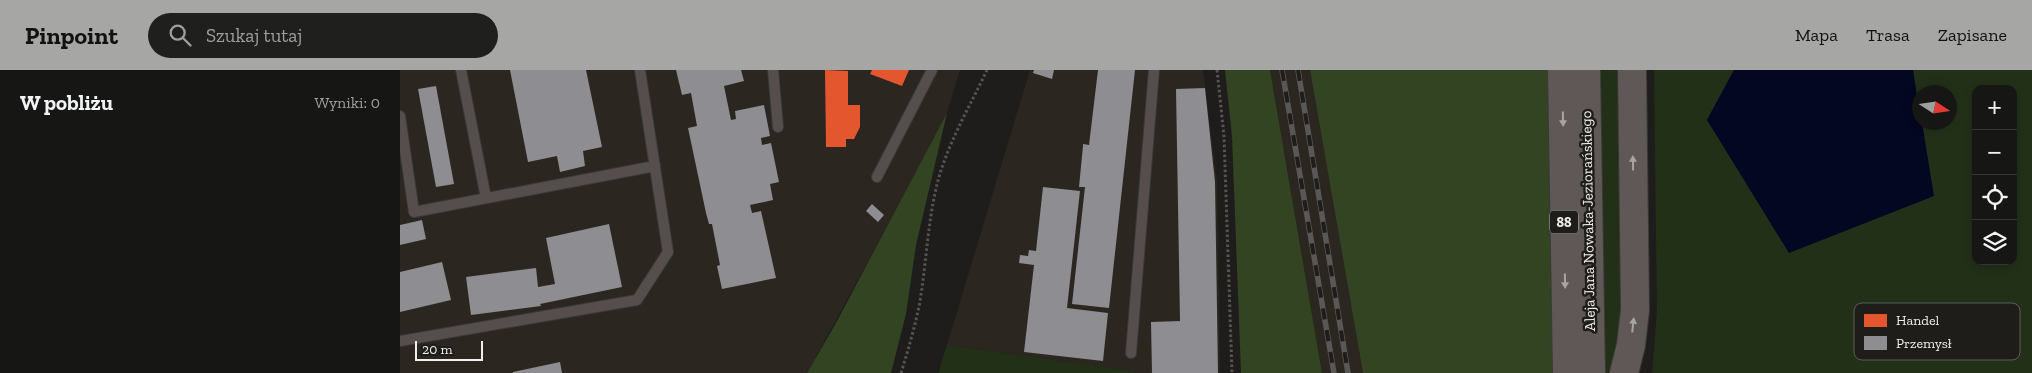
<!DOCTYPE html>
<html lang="pl">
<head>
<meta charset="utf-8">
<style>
	:root { --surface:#161614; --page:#1f1f1d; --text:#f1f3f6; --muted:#9e9fa0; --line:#353534; --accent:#a6a6a4 }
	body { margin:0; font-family:"Zilla Slab",serif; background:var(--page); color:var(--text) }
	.controls { position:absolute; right:15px; top:15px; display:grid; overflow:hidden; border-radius:10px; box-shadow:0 2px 8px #0003 }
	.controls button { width:45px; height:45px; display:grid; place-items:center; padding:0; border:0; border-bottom:1px solid var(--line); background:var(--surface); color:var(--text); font:25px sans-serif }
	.compass { position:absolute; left:1512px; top:15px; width:45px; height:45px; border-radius:50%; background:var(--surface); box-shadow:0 2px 8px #0003; rotate:102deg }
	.scale { position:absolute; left:15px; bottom:12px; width:68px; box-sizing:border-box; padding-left:5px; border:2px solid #f0efed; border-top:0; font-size:14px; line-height:18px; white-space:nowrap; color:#f0efed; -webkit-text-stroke:4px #1f1d1a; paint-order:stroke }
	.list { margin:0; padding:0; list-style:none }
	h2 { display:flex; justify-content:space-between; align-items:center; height:65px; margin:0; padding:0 20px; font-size:21px }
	h2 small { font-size:16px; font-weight:400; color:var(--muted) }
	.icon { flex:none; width:28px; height:28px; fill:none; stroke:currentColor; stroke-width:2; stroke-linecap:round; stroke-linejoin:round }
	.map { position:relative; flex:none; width:1632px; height:303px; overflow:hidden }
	header { display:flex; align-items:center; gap:30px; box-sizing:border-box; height:70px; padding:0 25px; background:var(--accent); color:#111 }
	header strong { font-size:24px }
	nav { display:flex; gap:28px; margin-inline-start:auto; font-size:18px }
	.search { width:350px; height:45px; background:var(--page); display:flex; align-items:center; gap:12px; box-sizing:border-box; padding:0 18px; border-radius:28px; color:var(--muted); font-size:19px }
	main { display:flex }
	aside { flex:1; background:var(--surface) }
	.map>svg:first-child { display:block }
	.built { fill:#2b261f }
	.green { fill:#233018; fill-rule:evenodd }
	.forest { fill:#324422 }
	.water { fill:#030722 }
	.shops { fill:#e4572e }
	.industry { fill:#8d8d92 }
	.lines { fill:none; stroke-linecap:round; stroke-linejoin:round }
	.service-casing { stroke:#3b3a39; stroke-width:12 }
	.primary-casing { stroke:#3b3a39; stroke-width:30 }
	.path { stroke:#575452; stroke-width:3; stroke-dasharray:2.5 2.5; stroke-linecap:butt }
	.service { stroke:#554e4c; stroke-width:10 }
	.primary { stroke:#5f5856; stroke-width:28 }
	.rail-casing { stroke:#5a5856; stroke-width:5.5 }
	.rail { stroke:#1f1d1a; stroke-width:4; stroke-dasharray:11; stroke-linecap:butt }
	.oneway { fill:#a8a4a2 }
	.labels { text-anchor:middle; stroke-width:5; stroke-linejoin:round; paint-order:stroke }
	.shield { fill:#1f1d1a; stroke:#b1b0ae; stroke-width:1 }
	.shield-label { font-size:14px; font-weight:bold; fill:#f0efed }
	.street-label { font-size:15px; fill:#f0efed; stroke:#1f1d1a }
	.key { fill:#1f1d1a; stroke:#5e5c59; stroke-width:1 }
	.key-label { font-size:14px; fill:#f0efed }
</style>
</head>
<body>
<header>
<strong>Pinpoint</strong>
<div class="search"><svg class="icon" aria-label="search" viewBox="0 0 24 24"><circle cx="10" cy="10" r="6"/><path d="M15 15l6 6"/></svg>Szukaj tutaj</div>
<nav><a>Mapa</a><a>Trasa</a><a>Zapisane</a></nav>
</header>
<main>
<aside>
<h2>W pobliżu<small>Wyniki: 0</small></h2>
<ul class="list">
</ul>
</aside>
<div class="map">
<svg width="1632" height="303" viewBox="0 0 1632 303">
	<rect width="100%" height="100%" fill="#1e1d1b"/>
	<g class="built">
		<polygon points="0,0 560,0 547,43 528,82 407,303 0,303"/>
		<polygon points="630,0 803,0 817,112 820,303 737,303 547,275"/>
		<polygon points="870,0 910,0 963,303 922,303"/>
	</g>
	<g class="green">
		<polygon points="1200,0 1222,0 1225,219 1217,286 1208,303 1203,303"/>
		<path d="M1254 0H1334L1307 50 1533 126 1522 53 1550 52V22H1520L1519 40 1513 0H1632V303H1252L1257 242ZM1576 19H1613V191H1576Z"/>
		<polygon points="547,275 724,300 737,303 538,303"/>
	</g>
	<g class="forest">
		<polygon points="825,0 870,0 922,303 841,303 832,66"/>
		<polygon points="910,0 1149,0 1153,303 963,303"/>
		<polygon points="547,43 516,175 506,244 491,303 407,303 436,253"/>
	</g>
	<polygon class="water" points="1334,0 1513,0 1519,40 1520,52 1522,53 1534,126 1389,183 1307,50"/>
	<g class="shops">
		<polygon points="425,0 448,1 448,35 460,35 460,57 454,69 446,69 446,77 426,77"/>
		<polygon points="472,0 509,0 502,16 470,4"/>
	</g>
	<g class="industry">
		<polygon points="110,0 186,0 202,77 183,81 185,96 160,102 157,86 128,92"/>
		<polygon points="276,0 341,0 344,11 324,16 331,50 336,49 335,41 364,35 370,66 361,68 362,75 371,73 379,112 370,114 373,130 350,135 352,143 361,141 376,208 322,219 317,196 320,195 312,154 309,154 306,143 288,58 297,56 291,23 282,25"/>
		<polygon points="634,0 654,0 652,9 633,3"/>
		<polygon points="698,0 735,0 709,238 672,234 685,117 679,117 683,76 683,74 689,75"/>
		<polygon points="36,16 54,114 36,117 18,19"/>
		<polygon points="805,18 815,112 818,303 752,303 751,252 780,251 776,19"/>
		<polygon points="643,117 680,121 667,238 708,243 703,291 624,282 634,195 619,193 620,185 628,186 629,180 636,181"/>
		<polygon points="472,134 484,145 478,152 466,141"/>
		<polygon points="22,150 26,169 0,175 0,155"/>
		<polygon points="209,154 222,217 140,234 141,236 71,245 66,207 136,198 138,217 155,214 146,168"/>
		<polygon points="42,192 51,230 0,242 0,202"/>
		<polygon points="160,292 162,303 113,303 113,302"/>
	</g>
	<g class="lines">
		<defs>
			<g id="service">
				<polyline points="61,0 86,128"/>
				<polyline points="373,0 378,57"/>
				<polyline points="0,46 14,142 255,96"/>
				<polyline points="477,107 532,0"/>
				<polyline points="0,271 237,230 268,182 240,0"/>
				<polyline points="731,283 754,0"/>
			</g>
			<g id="primary">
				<polyline points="1162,0 1167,303"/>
				<polyline points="1186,0 1191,303"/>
				<polyline points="1224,303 1231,275 1235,240 1232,0"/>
			</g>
		</defs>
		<use href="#service" class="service-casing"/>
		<use href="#primary" class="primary-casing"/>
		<g class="path">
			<polyline points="817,0 824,66 832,303"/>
			<path d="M501 303C508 281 514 259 519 237 526 198 527 158 536 119 545 78 569 38 587 0"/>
		</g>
		<use href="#service" class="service"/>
		<use href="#primary" class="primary"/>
		<defs>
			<g id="rail">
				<polyline points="882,0 934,303"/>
				<polyline points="898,0 948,303"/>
			</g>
		</defs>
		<use href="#rail" class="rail-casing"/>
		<use href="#rail" class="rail"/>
	</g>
	<defs><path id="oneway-solid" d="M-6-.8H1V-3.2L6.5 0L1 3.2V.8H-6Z" transform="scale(1.25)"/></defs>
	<g class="oneway">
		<use href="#oneway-solid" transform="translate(1163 49) rotate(89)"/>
		<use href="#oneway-solid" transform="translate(1233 93) rotate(-91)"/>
		<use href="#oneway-solid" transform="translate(1165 211) rotate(89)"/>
		<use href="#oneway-solid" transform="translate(1233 255) rotate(-84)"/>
	</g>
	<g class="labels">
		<rect class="shield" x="1150" y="140.5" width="28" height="23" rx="4"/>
		<g class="shield-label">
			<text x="1164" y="157">88</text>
		</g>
		<g class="street-label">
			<text transform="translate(1188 151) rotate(-91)" y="5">Aleja Jana Nowaka-Jeziorańskiego</text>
		</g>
	</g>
	<rect x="1454" y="233" width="166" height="57" rx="8" class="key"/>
	<rect x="1464" y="244" width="23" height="13" fill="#e4572e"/>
	<rect x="1464" y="266" width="23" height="14" fill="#8d8d92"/>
	<g class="key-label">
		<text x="1496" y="255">Handel</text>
		<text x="1496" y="278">Przemysł</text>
	</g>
</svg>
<div class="controls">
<button>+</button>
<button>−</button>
<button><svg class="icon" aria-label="locate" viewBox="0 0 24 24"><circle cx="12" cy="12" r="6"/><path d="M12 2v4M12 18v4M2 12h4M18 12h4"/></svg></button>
<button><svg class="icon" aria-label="layers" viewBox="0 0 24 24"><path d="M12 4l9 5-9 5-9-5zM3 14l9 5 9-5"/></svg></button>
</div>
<svg class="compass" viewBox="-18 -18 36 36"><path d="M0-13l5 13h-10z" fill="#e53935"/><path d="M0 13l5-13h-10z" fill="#9e9fa0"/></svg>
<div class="scale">20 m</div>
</div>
</main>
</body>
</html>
